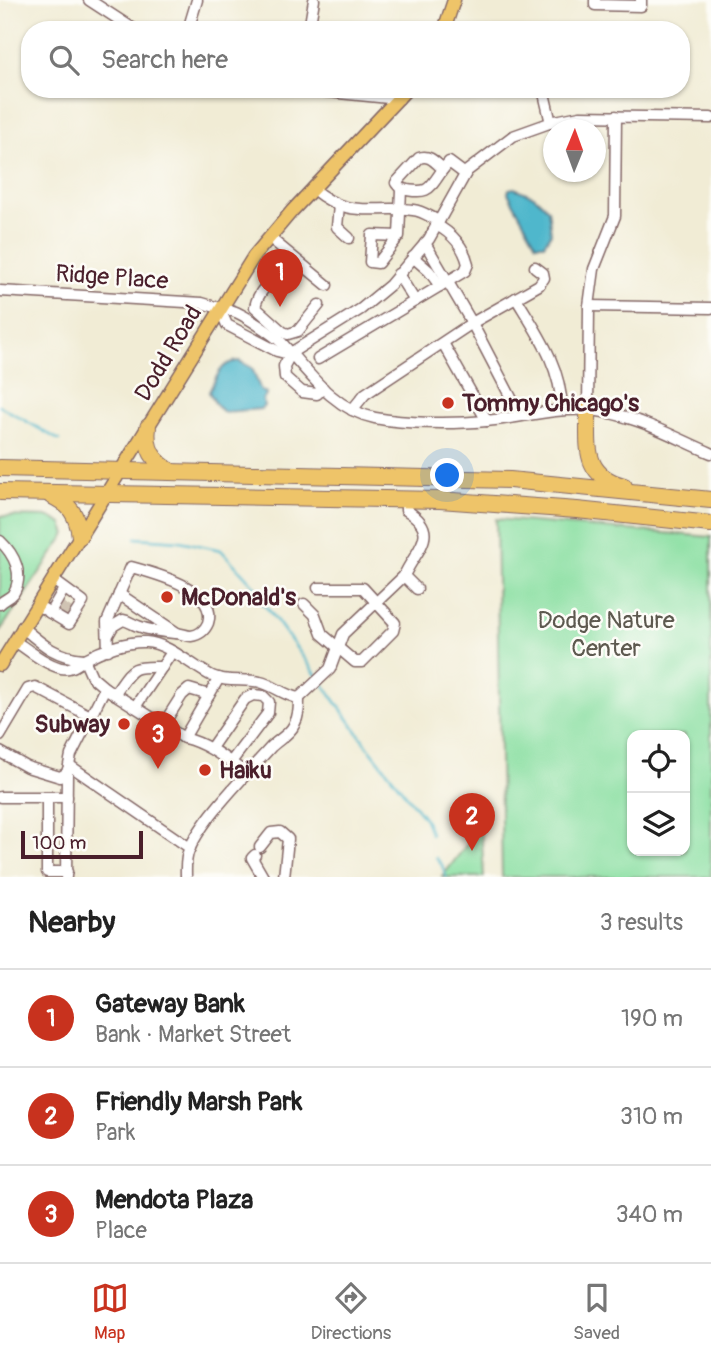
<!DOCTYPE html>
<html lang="en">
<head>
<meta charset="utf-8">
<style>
	:root { --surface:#fff; --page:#f2f2f2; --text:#222; --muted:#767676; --line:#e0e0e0; --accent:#c8321e }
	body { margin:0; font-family:Pangolin,sans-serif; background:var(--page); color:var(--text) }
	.controls { position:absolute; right:21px; bottom:21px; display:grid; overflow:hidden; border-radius:14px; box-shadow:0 2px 5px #0004 }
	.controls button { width:63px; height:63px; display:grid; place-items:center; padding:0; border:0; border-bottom:2px solid var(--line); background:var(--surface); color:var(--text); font:35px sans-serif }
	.compass { position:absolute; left:543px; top:119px; width:63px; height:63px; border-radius:50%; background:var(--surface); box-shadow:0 2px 5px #0004; rotate:1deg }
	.scale { position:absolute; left:21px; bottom:18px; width:122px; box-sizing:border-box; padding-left:7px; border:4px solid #4a1f2b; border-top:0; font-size:19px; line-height:24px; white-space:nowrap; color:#4a1f2b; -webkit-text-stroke:5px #fdfcf7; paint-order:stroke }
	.you { position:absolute; left:448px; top:476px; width:24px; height:24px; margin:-18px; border:5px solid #fff; border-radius:50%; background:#1a73e8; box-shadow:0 0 0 10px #1a73e833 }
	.badge { display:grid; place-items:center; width:46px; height:46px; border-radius:50%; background:var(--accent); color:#fff; font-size:23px; font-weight:700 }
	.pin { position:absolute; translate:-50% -58px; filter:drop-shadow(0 2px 4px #0008) }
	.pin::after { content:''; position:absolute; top:37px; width:24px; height:21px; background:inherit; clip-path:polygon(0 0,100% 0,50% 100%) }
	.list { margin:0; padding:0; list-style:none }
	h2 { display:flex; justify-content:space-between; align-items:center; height:91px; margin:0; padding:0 28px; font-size:30px }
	h2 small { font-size:23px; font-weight:400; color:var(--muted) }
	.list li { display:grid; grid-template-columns:46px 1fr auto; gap:21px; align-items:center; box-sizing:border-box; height:98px; padding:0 28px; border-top:2px solid var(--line) }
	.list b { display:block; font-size:26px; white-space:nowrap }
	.list p { margin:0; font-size:23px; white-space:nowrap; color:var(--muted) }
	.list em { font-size:23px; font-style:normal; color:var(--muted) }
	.icon { flex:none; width:38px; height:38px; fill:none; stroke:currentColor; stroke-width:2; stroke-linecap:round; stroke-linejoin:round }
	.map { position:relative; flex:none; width:711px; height:877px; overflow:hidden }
	.search { position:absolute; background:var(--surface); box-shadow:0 2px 5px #0004; left:21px; right:21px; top:21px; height:77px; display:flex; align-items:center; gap:18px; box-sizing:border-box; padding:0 24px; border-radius:28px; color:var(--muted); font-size:26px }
	.sheet { height:385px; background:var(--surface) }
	nav { display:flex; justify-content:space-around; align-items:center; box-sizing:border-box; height:98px; border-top:2px solid var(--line); background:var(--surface); font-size:19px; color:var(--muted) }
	nav a { display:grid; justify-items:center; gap:4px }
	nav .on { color:var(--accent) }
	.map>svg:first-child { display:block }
	.green { fill:#8adfa2; stroke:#6a7f66; stroke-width:2; fill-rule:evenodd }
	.water { fill:#4fb7cc; stroke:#4c6b7c; stroke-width:2 }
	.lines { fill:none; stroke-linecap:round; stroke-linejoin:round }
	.stream { stroke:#4fb7cc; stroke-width:2.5 }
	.minor-tunnel { stroke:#d0c3b3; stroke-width:10; stroke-dasharray:10 5; stroke-linecap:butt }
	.minor-casing { stroke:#846766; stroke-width:13 }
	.major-casing { stroke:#846766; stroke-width:15 }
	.highway-casing { stroke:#846766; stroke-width:18 }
	.minor { stroke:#fff; stroke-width:10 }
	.major { stroke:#eec469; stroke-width:12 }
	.highway { stroke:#eec469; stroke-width:16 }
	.poi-dot { fill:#c8321e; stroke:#fdfcf7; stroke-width:2.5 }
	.labels { text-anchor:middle; stroke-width:5; stroke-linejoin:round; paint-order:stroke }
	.street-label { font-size:24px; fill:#4a1f2b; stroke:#fdfcf7 }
	.poi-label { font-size:24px; font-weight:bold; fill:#4a1f2b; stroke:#fdfcf7; text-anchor:start }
	.park-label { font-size:24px; fill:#5d594f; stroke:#fdfcf7 }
</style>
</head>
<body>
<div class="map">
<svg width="711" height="877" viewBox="0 0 711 877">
	<rect width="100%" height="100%" fill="#fdfcf7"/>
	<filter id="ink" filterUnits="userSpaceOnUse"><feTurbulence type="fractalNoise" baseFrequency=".0143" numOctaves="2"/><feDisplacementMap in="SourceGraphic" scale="14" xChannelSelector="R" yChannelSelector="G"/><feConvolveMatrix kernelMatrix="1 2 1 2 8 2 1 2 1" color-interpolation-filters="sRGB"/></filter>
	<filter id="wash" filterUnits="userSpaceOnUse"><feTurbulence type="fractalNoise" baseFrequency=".00686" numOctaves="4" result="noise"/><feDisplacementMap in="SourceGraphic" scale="28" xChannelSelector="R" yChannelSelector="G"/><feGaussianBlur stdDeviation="1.57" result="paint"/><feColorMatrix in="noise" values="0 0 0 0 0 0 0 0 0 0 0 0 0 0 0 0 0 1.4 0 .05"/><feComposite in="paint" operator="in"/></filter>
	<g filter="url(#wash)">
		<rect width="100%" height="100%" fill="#f1ecd5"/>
		<g class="green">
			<polygon points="0,516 50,517 62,524 66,534 0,631"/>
			<path d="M496 519 711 537V877H502ZM685 735V851H632V735Z"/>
			<polygon points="481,826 484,877 442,877"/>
		</g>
		<g class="water">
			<polygon points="514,188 534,196 548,209 551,233 544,244 536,244 508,193 509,189"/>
			<path d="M239 361 252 368 261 391 267 393 263 399 264 406 261 409 224 412 217 406 209 392C217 377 220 362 239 361Z"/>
		</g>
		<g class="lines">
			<g class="stream">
				<polyline points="0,406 59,440"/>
				<polyline points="136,538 180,541 221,550 258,590 257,599 268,609 317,676"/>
				<polyline points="321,681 366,744 425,819 431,834"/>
				<polyline points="436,858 442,865 446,877"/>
			</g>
		</g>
	</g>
	<g filter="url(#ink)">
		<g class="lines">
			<polyline class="minor-tunnel" points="63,614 70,602"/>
			<defs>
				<g id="minor">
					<polyline points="89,0 135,30"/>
					<polyline points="595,0 595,5 641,6 641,0"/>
					<polyline points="188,30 197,0"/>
					<polyline points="309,30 314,0"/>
					<polyline points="298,89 399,99"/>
					<polyline points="543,89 551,123"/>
					<polyline points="443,169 449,162 465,174"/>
					<path d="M313 189C350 220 372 205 413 210 423 211 430 217 439 221"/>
					<polyline points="339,205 337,227 349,238"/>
					<path d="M399 236 372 235 370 262 378 263 399 236 401 189 396 183 419 158C429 154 435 162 443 169 428 191 429 194 401 189"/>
					<polyline points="270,238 327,285"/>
					<polyline points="425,243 472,323 520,415"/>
					<polyline points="413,257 429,271 440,286"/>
					<polyline points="398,274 415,301"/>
					<path d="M283 276C269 280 258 292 255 307L283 332 288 334 298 331 319 305"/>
					<path d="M0 291 202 303C213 307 223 308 233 311 243 314 274 335 282 343 308 372 334 410 375 418 406 424 455 424 486 421 521 418 552 408 586 410 631 412 671 436 711 453"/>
					<path d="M516 298C538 334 561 366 562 410"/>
					<polyline points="589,306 711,308"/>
					<polyline points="220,309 227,325 277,351 289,354"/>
					<polyline points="443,343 487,421"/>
					<polyline points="289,354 361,309 390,285 429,239 467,171 513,136 555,121 580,116 711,118"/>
					<polyline points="290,355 284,366 285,377 302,392 317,394 323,388"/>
					<path d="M318 359 465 271 468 264C464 247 452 233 436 225"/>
					<polyline points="352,410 365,394 472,323 539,285 544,278 543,273 535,267"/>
					<polyline points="588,410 589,306 594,269 615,216 616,116"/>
					<path d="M0 541C14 554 25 575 13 594 9 599 4 599 0 604"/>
					<polyline points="404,576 417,589"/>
					<polyline points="119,594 177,633"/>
					<polyline points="304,604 315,615 322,634 355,662 362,662 393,631 395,623 363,588 318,588"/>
					<polyline points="37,605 69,624 83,602 53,580"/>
					<polyline points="50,613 64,589"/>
					<path d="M22 627C43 645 56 657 84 659"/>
					<path d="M108 635 113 626 123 620C129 621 132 624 138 626 150 631 163 632 175 633 181 633 186 636 191 636 199 635 205 630 208 623 219 589 152 573 131 567L107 622 108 650"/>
					<path d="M15 641C28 650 45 664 61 668 72 670 77 664 85 659 102 650 127 641 146 642 168 643 193 667 212 676 227 683 245 678 260 682 274 685 284 696 299 698 299 707 299 716 294 725 290 734 278 740 271 747 246 775 203 817 189 850 185 859 186 868 186 877"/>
					<polyline points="84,659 92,677 105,688 71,755 69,765 190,848"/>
					<path d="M105 688 184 738C209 744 227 760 247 774"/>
					<path d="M114 694C133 668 129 666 162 667"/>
					<path d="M299 698 330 669 343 634 404 576C415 550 443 533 406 510V499"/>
					<polyline points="135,707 172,652"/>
					<polyline points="163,725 182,695 189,689 209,695"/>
					<polyline points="0,736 28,689 35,687 90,716"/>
					<polyline points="184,738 219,678"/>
					<polyline points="211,748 245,699 253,695 263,696 269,702 268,713 231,762"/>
					<polyline points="0,752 27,767 60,777 67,773 68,769"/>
					<polyline points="0,797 67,797"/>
					<polyline points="47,797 47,872 67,872"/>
					<polyline points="260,847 271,833 280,832 288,839 284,877"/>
					<polyline points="255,855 252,858 263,877"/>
					<polyline points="66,877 67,773"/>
				</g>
				<g id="major">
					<polyline points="444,30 454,0"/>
					<polyline points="0,665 254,256 292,211 407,89"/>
				</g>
				<g id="highway">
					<path d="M588 410C589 445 581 475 624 486"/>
					<path d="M148 427C145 449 153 461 172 472"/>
					<polyline points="0,468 510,480 711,500"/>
					<polyline points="0,492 440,500 577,510 711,524"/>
					<path d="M50 495C70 504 77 514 80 536"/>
				</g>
			</defs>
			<use href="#minor" class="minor-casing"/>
			<use href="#major" class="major-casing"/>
			<use href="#highway" class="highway-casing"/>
			<use href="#minor" class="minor"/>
			<use href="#major" class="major"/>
			<use href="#highway" class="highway"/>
		</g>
	</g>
	<g class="poi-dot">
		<circle cx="448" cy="403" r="7"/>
		<circle cx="167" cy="597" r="7"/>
		<circle cx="124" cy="724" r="7"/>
		<circle cx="205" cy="770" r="7"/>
	</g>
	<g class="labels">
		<g class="street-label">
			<text transform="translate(112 277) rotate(4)" y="8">Ridge Place</text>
			<text transform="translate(168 353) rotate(-59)" y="8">Dodd Road</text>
		</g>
		<g class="poi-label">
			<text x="462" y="411">Tommy Chicago's</text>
			<text x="181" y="605">McDonald's</text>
			<text x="110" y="732" text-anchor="end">Subway</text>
			<text x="219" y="778">Haiku</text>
		</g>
		<g class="park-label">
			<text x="606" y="628">Dodge Nature<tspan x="606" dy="28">Center</tspan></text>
		</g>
	</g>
</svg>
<div class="controls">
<button><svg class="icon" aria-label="locate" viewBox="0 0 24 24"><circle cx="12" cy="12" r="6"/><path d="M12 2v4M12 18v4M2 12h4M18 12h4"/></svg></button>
<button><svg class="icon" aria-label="layers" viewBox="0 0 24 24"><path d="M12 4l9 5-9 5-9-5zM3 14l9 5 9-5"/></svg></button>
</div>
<svg class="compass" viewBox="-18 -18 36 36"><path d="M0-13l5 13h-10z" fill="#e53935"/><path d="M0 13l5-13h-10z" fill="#767676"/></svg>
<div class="scale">100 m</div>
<div class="you"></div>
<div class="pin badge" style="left:280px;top:307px">1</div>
<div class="pin badge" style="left:472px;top:851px">2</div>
<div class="pin badge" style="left:158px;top:769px">3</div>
<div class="search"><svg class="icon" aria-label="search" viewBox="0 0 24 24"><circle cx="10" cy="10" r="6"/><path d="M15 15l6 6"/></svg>Search here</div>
</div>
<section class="sheet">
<h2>Nearby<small>3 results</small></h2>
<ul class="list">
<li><span class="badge">1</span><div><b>Gateway Bank</b><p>Bank · Market Street</p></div><em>190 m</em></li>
<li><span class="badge">2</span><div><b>Friendly Marsh Park</b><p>Park</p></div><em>310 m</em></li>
<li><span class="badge">3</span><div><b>Mendota Plaza</b><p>Place</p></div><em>340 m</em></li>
</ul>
</section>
<nav>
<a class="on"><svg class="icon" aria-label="map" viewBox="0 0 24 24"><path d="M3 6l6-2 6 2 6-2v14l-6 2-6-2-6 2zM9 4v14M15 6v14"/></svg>Map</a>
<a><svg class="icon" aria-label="directions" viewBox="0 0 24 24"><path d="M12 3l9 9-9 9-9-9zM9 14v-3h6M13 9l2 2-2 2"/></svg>Directions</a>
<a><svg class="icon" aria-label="saved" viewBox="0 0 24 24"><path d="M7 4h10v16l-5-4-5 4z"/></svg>Saved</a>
</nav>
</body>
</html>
